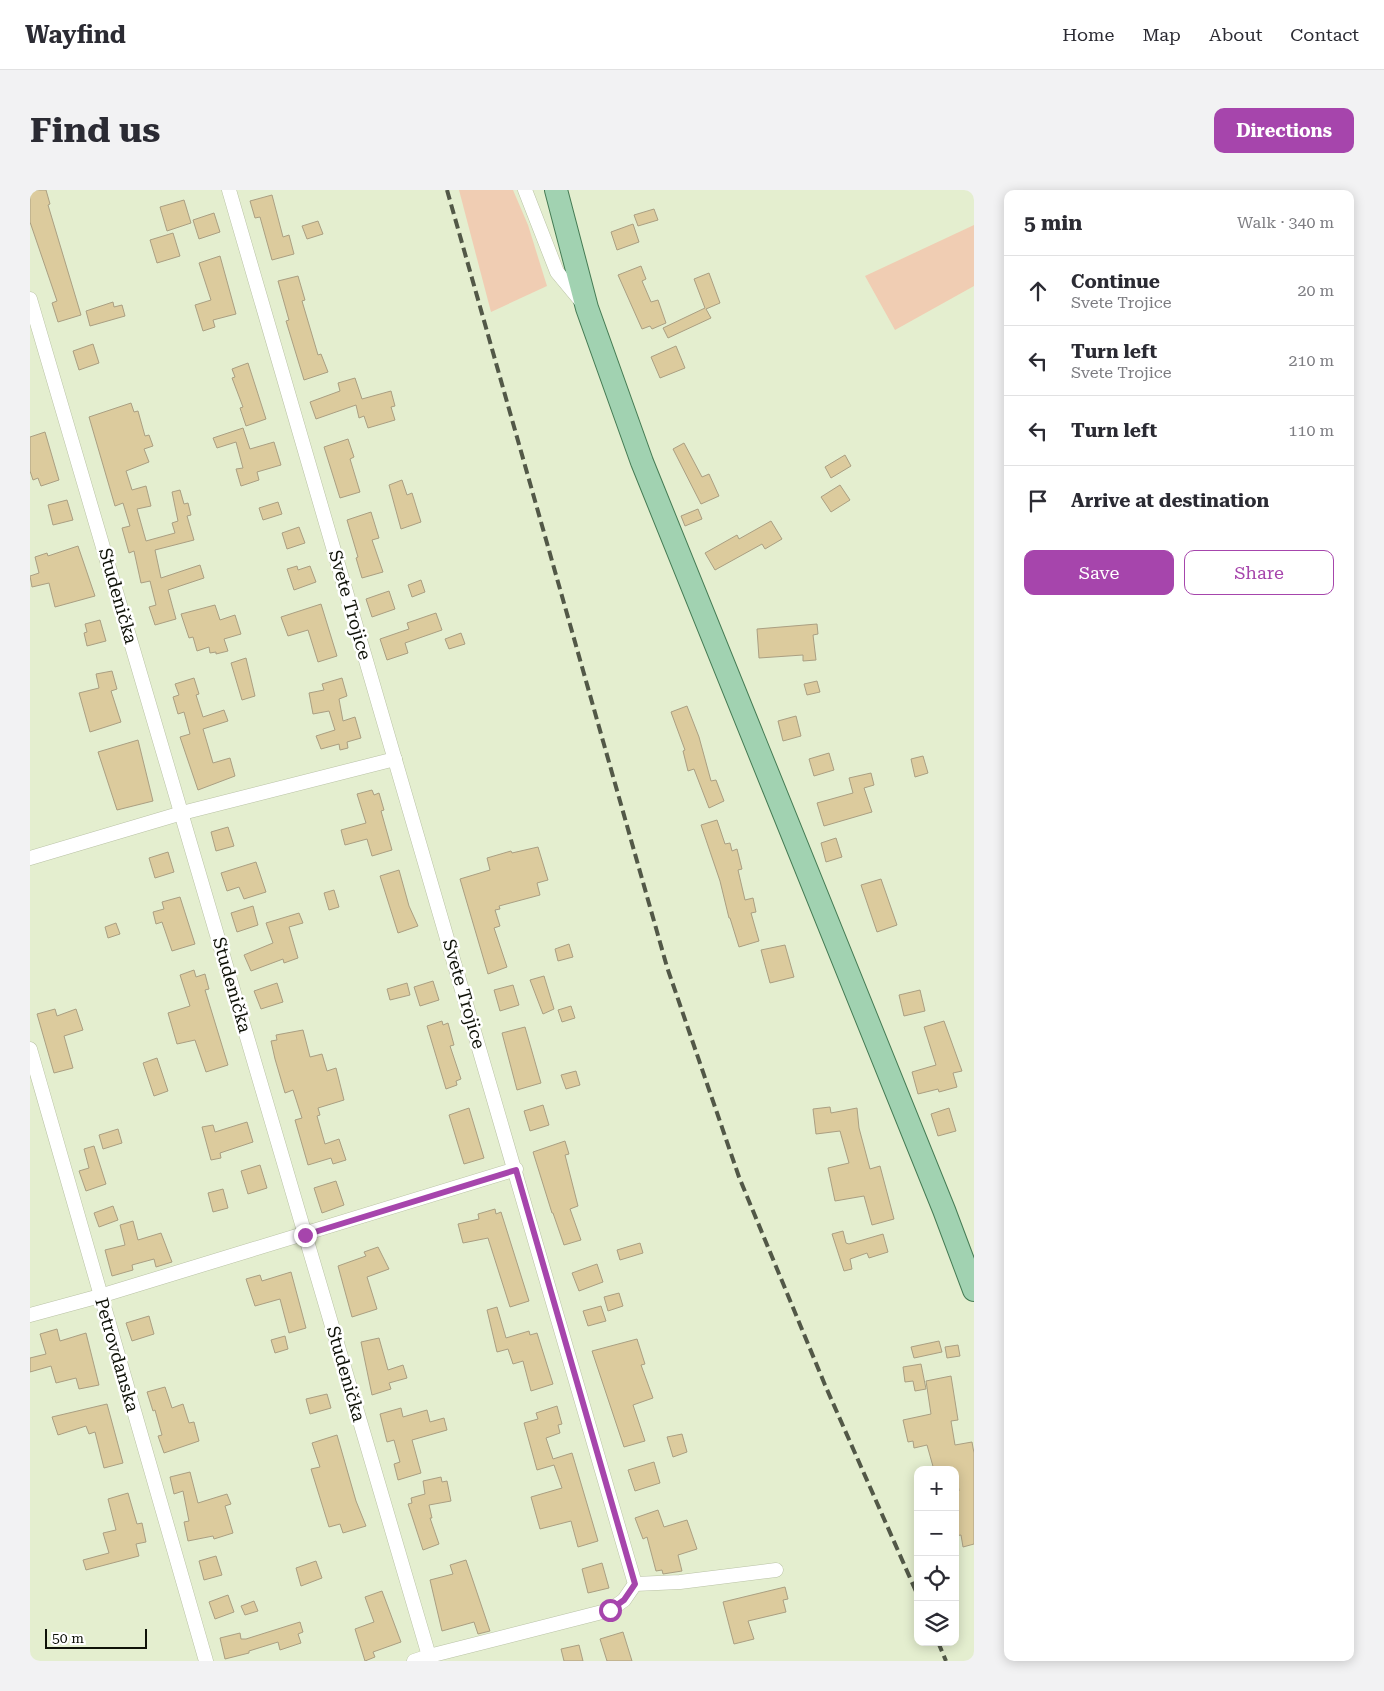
<!DOCTYPE html>
<html lang="en">
<head>
<meta charset="utf-8">
<style>
	:root { --surface:#fff; --page:#f2f2f3; --text:#2b2b33; --muted:#7c7c81; --line:#e1e1e2; --accent:#a645ac }
	body { margin:0; font-family:"Roboto Serif",serif; background:var(--page); color:var(--text) }
	.controls { position:absolute; right:15px; bottom:15px; display:grid; overflow:hidden; border-radius:10px; box-shadow:0 2px 12px #0003 }
	.controls button { width:45px; height:45px; display:grid; place-items:center; padding:0; border:0; border-bottom:1px solid var(--line); background:var(--surface); color:var(--text); font:25px sans-serif }
	.scale { position:absolute; left:15px; bottom:12px; width:102px; box-sizing:border-box; padding-left:5px; border:2px solid #0f1208; border-top:0; font-size:14px; line-height:18px; white-space:nowrap; color:#0f1208; -webkit-text-stroke:4px #fff; paint-order:stroke }
	.stop { position:absolute; width:15px; height:15px; margin:-11px; border:4px solid #a645ac; border-radius:50%; background:#fff }
	.stop.end { background:#a645ac; border-color:#fff; box-shadow:0 1px 5px #0008 }
	.list { margin:0; padding:0; list-style:none }
	h2 { display:flex; justify-content:space-between; align-items:center; height:65px; margin:0; padding:0 20px; font-size:21px }
	h2 small { font-size:16px; font-weight:400; color:var(--muted) }
	.list li { display:grid; grid-template-columns:32px 1fr auto; gap:15px; align-items:center; box-sizing:border-box; height:70px; padding:0 20px; border-top:1px solid var(--line) }
	.list b { display:block; font-size:19px; white-space:nowrap }
	.list p { margin:0; font-size:16px; white-space:nowrap; color:var(--muted) }
	.list em { font-size:16px; font-style:normal; color:var(--muted) }
	.actions { display:flex; gap:10px; padding:15px 20px }
	.actions a { flex:1; padding:11px 0; border:1px solid var(--accent); border-radius:10px; text-align:center; font-size:18px; color:var(--accent) }
	.actions .main { background:var(--accent); color:#fff }
	.icon { flex:none; width:28px; height:28px; fill:none; stroke:currentColor; stroke-width:2; stroke-linecap:round; stroke-linejoin:round }
	.map { position:relative; flex:none; width:944px; height:1471px; overflow:hidden; border-radius:10px }
	header { display:flex; align-items:center; gap:30px; box-sizing:border-box; height:70px; padding:0 25px; background:var(--surface); border-bottom:1px solid var(--line) }
	header strong { font-size:24px }
	nav { display:flex; gap:28px; margin-inline-start:auto; font-size:18px }
	.intro { display:flex; align-items:center; justify-content:space-between; box-sizing:border-box; height:120px; padding:0 30px }
	h1 { margin:0; font-size:35px }
	.button { padding:12px 22px; border-radius:10px; background:var(--accent); color:#fff; font-size:18px; font-weight:700 }
	main { display:flex; gap:30px; padding:0 30px }
	aside { flex:1; background:var(--surface); border-radius:10px; box-shadow:0 2px 12px #0003 }
	.map>svg:first-child { display:block }
	.green { fill:#f0cdb3 }
	.building { fill:#dccb9d; stroke:#aa9f82 }
	.lines { fill:none; stroke-linecap:round; stroke-linejoin:round }
	.minor-casing { stroke:#b9c2a5; stroke-width:15 }
	.primary-casing { stroke:#457b54; stroke-width:24 }
	.minor { stroke:#fff; stroke-width:14 }
	.primary { stroke:#a1d2b1; stroke-width:22 }
	.rail { stroke:#525847; stroke-width:4; stroke-dasharray:10 5; stroke-linecap:butt }
	.route { stroke:#a645ac; stroke-width:6 }
	.labels { text-anchor:middle; stroke-width:5; stroke-linejoin:round; paint-order:stroke }
	.street-label { font-size:18px; fill:#0f1208; stroke:#fff }
</style>
</head>
<body>
<header>
<strong>Wayfind</strong>
<nav><a>Home</a><a>Map</a><a>About</a><a>Contact</a></nav>
</header>
<div class="intro"><h1>Find us</h1><a class="button">Directions</a></div>
<main>
<div class="map">
<svg width="944" height="1471" viewBox="0 0 944 1471">
	<rect width="100%" height="100%" fill="#e4eecf"/>
	<g class="green">
		<polygon points="429,0 483,0 498,35 517,96 461,122"/>
		<polygon points="944,35 944,96 865,140 835,86"/>
	</g>
	<g class="building">
		<polygon points="0,0 16,0 20,14 18,15 51,125 28,132 22,113 27,111 0,32"/>
		<polygon points="242,5 253,47 259,45 264,64 242,70 230,27 225,28 220,11"/>
		<polygon points="154,10 161,33 137,41 130,17"/>
		<polygon points="624,19 628,30 608,36 604,25"/>
		<polygon points="184,23 190,42 169,49 163,30"/>
		<polygon points="288,31 293,44 277,49 272,36"/>
		<polygon points="603,34 609,52 587,60 581,42"/>
		<polygon points="143,43 150,66 127,73 120,50"/>
		<polygon points="190,66 206,124 183,130 185,137 173,141 165,115 181,110 169,73"/>
		<polygon points="611,76 616,89 612,91 621,112 628,110 636,133 622,139 620,136 612,139 588,85"/>
		<polygon points="679,83 690,113 676,119 681,128 638,148 633,138 675,118 664,89"/>
		<polygon points="268,86 275,110 272,111 288,165 291,164 298,182 274,190 256,131 259,130 248,91"/>
		<polygon points="83,112 84,117 92,115 95,126 60,136 56,121"/>
		<polygon points="63,154 69,173 49,180 43,161"/>
		<polygon points="646,156 655,178 630,188 621,167"/>
		<polygon points="218,173 236,229 216,236 210,218 213,217 202,188 205,187 202,179"/>
		<polygon points="325,188 332,209 361,201 365,216 361,217 365,230 338,238 334,226 329,228 326,215 286,229 280,212 310,201 308,193"/>
		<polygon points="101,213 104,222 108,221 115,246 119,245 123,256 114,259 119,272 96,281 102,300 116,296 121,316 107,319 116,351 145,343 142,333 148,331 142,302 150,300 154,314 158,313 161,325 157,326 164,350 125,360 131,388 170,375 174,388 138,400 146,429 125,435 119,417 126,415 120,391 111,393 104,361 99,363 92,338 100,336 93,313 85,316 59,227"/>
		<polygon points="213,238 220,259 244,252 251,275 227,282 229,290 211,296 206,279 213,278 206,252 187,258 183,248"/>
		<polygon points="15,242 29,290 11,296 8,288 3,290 0,281 0,247"/>
		<polygon points="318,249 324,267 320,269 330,302 310,308 294,257"/>
		<polygon points="654,253 672,287 679,284 689,306 671,314 643,259"/>
		<polygon points="815,265 821,276 801,288 795,277"/>
		<polygon points="372,290 377,305 382,303 391,332 371,339 359,295"/>
		<polygon points="810,295 820,310 801,322 791,307"/>
		<polygon points="37,310 43,330 23,335 18,315"/>
		<polygon points="248,312 252,324 233,330 229,318"/>
		<polygon points="668,319 672,329 655,336 651,326"/>
		<polygon points="341,322 349,348 342,350 353,382 332,388 326,368 328,367 317,330"/>
		<polygon points="741,331 752,349 735,359 732,354 685,380 675,363 707,345 709,349"/>
		<polygon points="269,337 275,353 257,359 252,343"/>
		<polygon points="48,356 65,406 25,417 19,393 2,397 0,386 9,383 5,367 17,363 18,366"/>
		<polygon points="267,376 268,380 280,376 286,392 264,400 257,379"/>
		<polygon points="391,390 395,402 382,407 378,395"/>
		<polygon points="359,401 365,419 342,427 336,409"/>
		<polygon points="291,414 307,466 288,472 278,440 258,446 251,427"/>
		<polygon points="185,415 190,430 205,425 211,444 194,449 198,461 186,464 186,462 180,463 179,457 167,461 163,447 159,448 151,424"/>
		<polygon points="406,423 412,440 375,453 378,463 357,470 350,449 379,439 377,433"/>
		<polygon points="70,430 76,451 57,456 54,443 57,442 55,434"/>
		<polygon points="787,434 788,444 783,445 786,470 773,471 773,465 729,468 727,439"/>
		<polygon points="431,443 435,454 419,459 415,449"/>
		<polygon points="216,468 225,506 212,510 201,473"/>
		<polygon points="82,481 87,499 81,501 91,532 60,542 49,503 69,498 66,484"/>
		<polygon points="164,488 169,504 166,505 173,527 194,520 198,531 173,539 183,573 200,568 205,586 168,600 150,547 160,544 154,522 148,524 143,507 149,505 145,494"/>
		<polygon points="312,488 317,506 309,509 313,531 325,527 331,548 317,552 318,558 310,560 309,554 291,559 286,546 305,540 299,521 283,524 279,503 294,500 292,494"/>
		<polygon points="787,491 790,502 777,505 774,494"/>
		<polygon points="657,516 669,547 681,591 686,590 694,611 679,618 664,579 658,581 653,561 655,560 641,522"/>
		<polygon points="766,526 771,546 753,551 748,531"/>
		<polygon points="108,550 123,611 87,620 68,562"/>
		<polygon points="799,563 804,580 784,586 779,569"/>
		<polygon points="893,566 898,583 885,587 881,569"/>
		<polygon points="841,583 844,595 834,598 842,622 794,636 787,613 823,603 819,588"/>
		<polygon points="342,600 344,605 349,603 354,620 351,621 362,660 342,666 337,649 315,655 311,640 336,633 327,604"/>
		<polygon points="687,630 695,654 700,653 702,661 707,659 712,679 708,680 715,710 723,708 726,722 721,723 729,751 709,757 700,728 699,728 690,691 671,635"/>
		<polygon points="198,637 204,656 186,661 181,642"/>
		<polygon points="806,648 812,667 796,672 791,653"/>
		<polygon points="508,657 518,690 507,693 510,705 469,716 470,719 465,720 470,736 464,738 477,777 458,784 430,689 460,680 457,668 481,661 482,663"/>
		<polygon points="138,662 144,682 125,688 119,668"/>
		<polygon points="226,672 236,702 214,709 209,697 197,701 191,683"/>
		<polygon points="369,680 379,716 388,736 368,743 350,686"/>
		<polygon points="851,689 867,735 847,742 831,695"/>
		<polygon points="304,700 309,717 299,720 294,703"/>
		<polygon points="150,707 165,754 142,761 132,732 126,734 123,722 134,719 132,712"/>
		<polygon points="223,716 228,735 207,742 201,723"/>
		<polygon points="269,723 273,733 259,737 268,768 254,773 253,769 221,781 214,765 243,753 236,733"/>
		<polygon points="86,733 90,744 78,748 75,737"/>
		<polygon points="539,754 543,767 528,771 525,759"/>
		<polygon points="755,755 764,787 740,793 731,760"/>
		<polygon points="164,780 166,787 175,784 179,799 175,800 198,875 176,882 165,850 147,854 138,823 160,816 150,785"/>
		<polygon points="514,786 524,819 513,824 500,790"/>
		<polygon points="403,791 409,810 390,816 384,797"/>
		<polygon points="247,793 253,812 231,819 224,801"/>
		<polygon points="377,793 380,805 360,810 357,799"/>
		<polygon points="483,795 489,815 470,821 464,800"/>
		<polygon points="890,800 895,821 874,826 869,805"/>
		<polygon points="541,816 545,828 532,832 528,820"/>
		<polygon points="25,819 27,826 46,819 53,840 34,846 43,878 24,883 7,824"/>
		<polygon points="412,831 413,835 418,833 424,855 420,856 431,889 426,891 427,895 416,899 397,836"/>
		<polygon points="914,831 932,881 923,883 927,897 909,902 908,899 888,904 882,882 906,875 894,837"/>
		<polygon points="495,837 511,893 487,900 472,843"/>
		<polygon points="273,840 280,867 292,864 297,881 306,878 314,910 288,918 290,925 287,926 295,954 309,949 316,970 303,974 301,968 278,975 265,930 272,928 263,900 255,903 245,869 241,851 247,850 246,845"/>
		<polygon points="127,868 138,901 124,906 113,873"/>
		<polygon points="546,881 550,895 536,899 531,885"/>
		<polygon points="513,915 519,935 500,941 494,921"/>
		<polygon points="800,917 801,923 827,918 829,938 840,979 850,976 864,1029 842,1035 834,1006 805,1011 798,978 819,973 810,941 786,944 783,919"/>
		<polygon points="439,918 454,968 434,974 419,925"/>
		<polygon points="919,918 926,941 908,946 901,924"/>
		<polygon points="217,932 223,952 190,963 191,968 181,970 172,937 183,935 185,942"/>
		<polygon points="88,939 92,953 73,959 69,945"/>
		<polygon points="535,951 539,964 535,965 548,1016 540,1019 551,1050 534,1055 523,1023 522,1023 503,962"/>
		<polygon points="64,956 76,994 56,1001 49,981 59,978 54,959"/>
		<polygon points="230,975 237,998 218,1004 211,981"/>
		<polygon points="306,991 314,1015 292,1023 284,998"/>
		<polygon points="193,999 198,1018 183,1022 178,1003"/>
		<polygon points="83,1016 88,1030 69,1037 64,1023"/>
		<polygon points="465,1019 466,1024 471,1022 499,1111 480,1117 458,1048 433,1053 428,1034 449,1029 448,1024"/>
		<polygon points="103,1031 108,1050 131,1043 142,1072 126,1077 124,1069 102,1075 103,1080 82,1086 75,1060 95,1055 90,1035"/>
		<polygon points="813,1041 816,1053 819,1054 853,1044 858,1062 839,1068 837,1063 820,1069 822,1079 814,1081 802,1044"/>
		<polygon points="610,1053 613,1063 590,1070 587,1060"/>
		<polygon points="348,1057 359,1079 337,1087 347,1119 322,1127 308,1076 336,1066 334,1062"/>
		<polygon points="567,1074 573,1092 549,1101 542,1083"/>
		<polygon points="261,1082 276,1138 259,1143 250,1109 225,1116 216,1089 230,1085 232,1091"/>
		<polygon points="589,1103 593,1116 578,1121 574,1107"/>
		<polygon points="571,1116 576,1131 558,1136 553,1121"/>
		<polygon points="467,1117 476,1148 499,1141 500,1145 507,1143 523,1194 501,1201 493,1171 483,1174 478,1159 467,1162 457,1120"/>
		<polygon points="119,1126 124,1144 102,1151 96,1133"/>
		<polygon points="27,1139 30,1151 56,1143 69,1195 49,1199 46,1188 26,1193 21,1176 0,1182 0,1168 16,1164 10,1144"/>
		<polygon points="255,1146 258,1159 245,1163 241,1150"/>
		<polygon points="349,1148 358,1180 373,1175 377,1188 359,1193 361,1199 342,1205 331,1152"/>
		<polygon points="607,1149 615,1174 611,1175 623,1208 603,1215 615,1251 594,1257 562,1161"/>
		<polygon points="909,1151 912,1162 884,1168 881,1157"/>
		<polygon points="928,1155 930,1166 917,1168 915,1157"/>
		<polygon points="891,1174 896,1199 885,1201 883,1191 875,1192 873,1177"/>
		<polygon points="921,1186 928,1230 921,1231 925,1255 942,1252 944,1263 944,1354 933,1357 931,1345 925,1346 925,1302 929,1301 926,1280 904,1280 897,1255 884,1258 883,1251 878,1252 873,1230 901,1224 896,1191"/>
		<polygon points="135,1197 142,1218 153,1214 159,1233 164,1232 169,1251 134,1263 128,1246 132,1245 125,1220 123,1221 117,1202"/>
		<polygon points="297,1204 301,1218 280,1224 276,1209"/>
		<polygon points="77,1214 93,1273 74,1278 65,1242 59,1244 56,1236 28,1245 22,1227"/>
		<polygon points="527,1216 532,1234 528,1235 530,1243 516,1248 523,1269 542,1263 568,1351 548,1357 541,1331 510,1339 501,1307 532,1298 524,1275 507,1280 494,1233 508,1229 506,1223"/>
		<polygon points="371,1218 373,1227 397,1220 400,1232 414,1228 417,1240 382,1250 391,1283 368,1290 364,1274 370,1272 364,1250 357,1252 350,1224"/>
		<polygon points="652,1244 657,1262 643,1267 637,1247"/>
		<polygon points="307,1245 326,1311 336,1336 313,1343 310,1334 299,1337 281,1279 290,1277 282,1253"/>
		<polygon points="624,1272 630,1293 605,1301 598,1280"/>
		<polygon points="160,1282 168,1313 197,1304 201,1314 195,1316 203,1343 184,1349 183,1346 158,1351 154,1332 159,1331 153,1301 144,1304 140,1287"/>
		<polygon points="411,1287 412,1292 417,1291 421,1311 399,1315 402,1328 400,1328 409,1354 393,1360 378,1314 382,1313 381,1308 395,1304 393,1291"/>
		<polygon points="98,1303 107,1334 112,1333 116,1352 106,1354 109,1366 56,1380 53,1370 79,1363 73,1343 86,1340 78,1309"/>
		<polygon points="628,1320 634,1337 657,1330 667,1359 648,1365 652,1381 633,1384 632,1380 626,1381 617,1347 613,1349 605,1328"/>
		<polygon points="186,1366 192,1385 174,1390 169,1371"/>
		<polygon points="436,1370 460,1441 448,1444 444,1432 412,1441 400,1390 423,1384 420,1375"/>
		<polygon points="286,1371 292,1388 271,1396 266,1378"/>
		<polygon points="572,1373 579,1398 558,1403 552,1379"/>
		<polygon points="755,1397 758,1409 753,1410 756,1422 718,1431 724,1449 704,1454 693,1412"/>
		<polygon points="352,1401 371,1452 343,1462 345,1467 335,1471 325,1439 344,1432 335,1407"/>
		<polygon points="198,1405 204,1422 185,1429 179,1412"/>
		<polygon points="224,1411 228,1421 215,1425 211,1416"/>
		<polygon points="270,1432 273,1442 268,1444 271,1453 250,1460 248,1452 219,1461 219,1463 195,1469 190,1448 210,1443 211,1449 216,1449"/>
		<polygon points="593,1442 602,1471 577,1471 570,1449"/>
		<polygon points="549,1455 553,1471 534,1471 531,1459"/>
	</g>
	<g class="lines">
		<defs>
			<g id="minor">
				<polyline points="199,0 605,1394 594,1410 580,1420 399,1466"/>
				<polyline points="495,0 527,82 551,111"/>
				<polyline points="0,109 399,1466 384,1471"/>
				<polyline points="0,668 152,623 365,569"/>
				<polyline points="0,859 176,1471"/>
				<polyline points="0,1125 70,1106 486,979"/>
				<polyline points="605,1394 650,1392 746,1380"/>
			</g>
			<polyline id="primary" points="526,0 557,118 612,272 914,1020 944,1100"/>
		</defs>
		<use href="#minor" class="minor-casing"/>
		<use href="#primary" class="primary-casing"/>
		<use href="#minor" class="minor"/>
		<use href="#primary" class="primary"/>
		<g class="rail">
			<polyline points="417,0 637,777 709,987 795,1195 888,1406"/>
			<polyline points="908,1452 916,1471"/>
		</g>
	</g>
	<g class="lines">
		<polyline class="route" points="275,1045 486,980 605,1394 594,1410 580,1420"/>
	</g>
	<g class="labels">
		<g class="street-label">
			<text transform="translate(88 406) rotate(74)" y="6">Studenička</text>
			<text transform="translate(320 415) rotate(74)" y="6">Svete Trojice</text>
			<text transform="translate(202 795) rotate(74)" y="6">Studenička</text>
			<text transform="translate(434 804) rotate(74)" y="6">Svete Trojice</text>
			<text transform="translate(87 1165) rotate(74)" y="6">Petrovdanska</text>
			<text transform="translate(316 1184) rotate(74)" y="6">Studenička</text>
		</g>
	</g>
</svg>
<div class="controls">
<button>+</button>
<button>−</button>
<button><svg class="icon" aria-label="locate" viewBox="0 0 24 24"><circle cx="12" cy="12" r="6"/><path d="M12 2v4M12 18v4M2 12h4M18 12h4"/></svg></button>
<button><svg class="icon" aria-label="layers" viewBox="0 0 24 24"><path d="M12 4l9 5-9 5-9-5zM3 14l9 5 9-5"/></svg></button>
</div>
<div class="scale">50 m</div>
<div class="stop" style="left:580px;top:1420px"></div>
<div class="stop end" style="left:275px;top:1045px"></div>
</div>
<aside>
<h2>5 min<small>Walk · 340 m</small></h2>
<ul class="list">
<li><svg class="icon" aria-label="ahead" viewBox="0 0 24 24"><path d="M12 20V5M6 11l6-6 6 6"/></svg><div><b>Continue</b><p>Svete Trojice</p></div><em>20 m</em></li>
<li><svg class="icon" aria-label="left" viewBox="0 0 24 24"><path d="M17 20v-9H6M10 6l-5 5 5 5"/></svg><div><b>Turn left</b><p>Svete Trojice</p></div><em>210 m</em></li>
<li><svg class="icon" aria-label="left" viewBox="0 0 24 24"><path d="M17 20v-9H6M10 6l-5 5 5 5"/></svg><div><b>Turn left</b></div><em>110 m</em></li>
<li><svg class="icon" aria-label="arrive" viewBox="0 0 24 24"><path d="M6 21V4h12l-3 4 3 4H6"/></svg><div><b>Arrive at destination</b></div></li>
</ul>
<div class="actions"><a class="main">Save</a><a>Share</a></div>
</aside>
</main>
</body>
</html>
